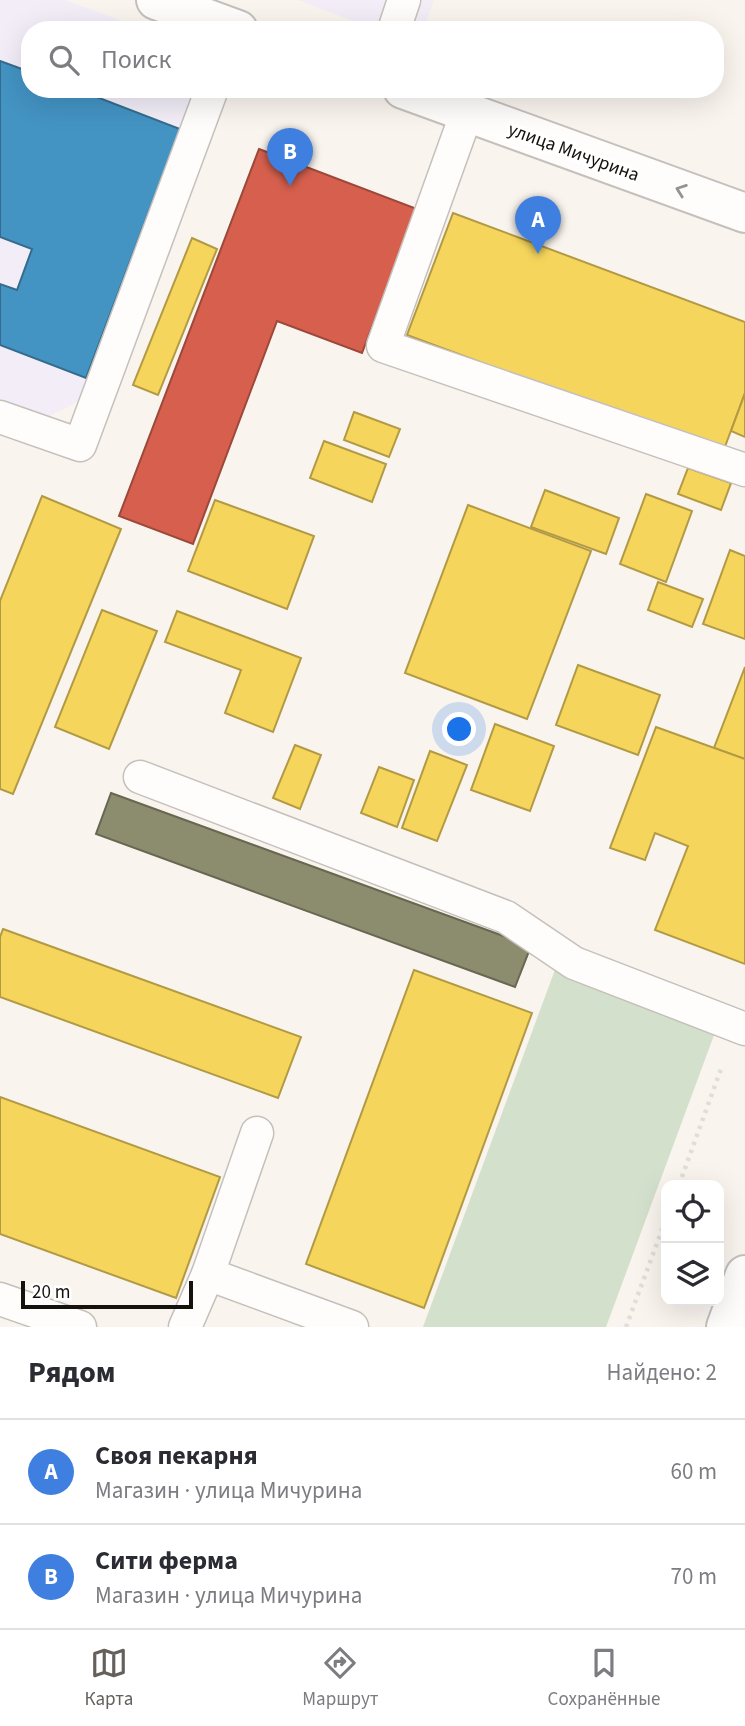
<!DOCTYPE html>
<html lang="ru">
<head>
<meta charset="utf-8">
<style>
	:root { --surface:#fff; --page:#f2f2f3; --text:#2b2b33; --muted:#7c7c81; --line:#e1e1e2; --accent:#65605b }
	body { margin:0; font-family:"Source Sans 3",sans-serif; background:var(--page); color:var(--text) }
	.controls { position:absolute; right:21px; bottom:21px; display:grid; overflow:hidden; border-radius:14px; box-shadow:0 7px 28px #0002 }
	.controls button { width:63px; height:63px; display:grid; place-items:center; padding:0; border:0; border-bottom:2px solid var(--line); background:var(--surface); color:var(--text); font:35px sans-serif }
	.scale { position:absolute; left:21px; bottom:18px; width:172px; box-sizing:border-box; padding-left:7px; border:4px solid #15110c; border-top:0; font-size:19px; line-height:24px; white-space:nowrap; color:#15110c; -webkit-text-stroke:5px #fff; paint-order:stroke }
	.you { position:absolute; left:460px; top:730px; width:24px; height:24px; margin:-18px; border:5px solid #fff; border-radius:50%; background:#1a73e8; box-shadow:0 0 0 10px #1a73e833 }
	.badge { display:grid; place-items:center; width:46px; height:46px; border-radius:50%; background:var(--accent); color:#fff; font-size:23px; font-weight:700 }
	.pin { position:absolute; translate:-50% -58px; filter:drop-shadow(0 2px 4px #0008) }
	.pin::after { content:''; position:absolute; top:37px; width:24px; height:21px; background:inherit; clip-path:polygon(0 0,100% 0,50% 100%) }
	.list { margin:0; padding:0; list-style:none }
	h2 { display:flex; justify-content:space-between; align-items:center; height:91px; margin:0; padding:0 28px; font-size:30px }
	h2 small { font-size:23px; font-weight:400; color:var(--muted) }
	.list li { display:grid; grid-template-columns:46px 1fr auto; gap:21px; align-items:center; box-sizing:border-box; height:105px; padding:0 28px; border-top:2px solid var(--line) }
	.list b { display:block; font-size:26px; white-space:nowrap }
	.list p { margin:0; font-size:23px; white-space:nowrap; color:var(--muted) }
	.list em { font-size:23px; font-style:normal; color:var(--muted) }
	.icon { flex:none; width:38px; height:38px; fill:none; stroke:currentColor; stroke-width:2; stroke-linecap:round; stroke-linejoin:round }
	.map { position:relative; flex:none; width:745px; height:1327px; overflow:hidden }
	.search { position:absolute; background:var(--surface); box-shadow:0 7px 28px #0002; left:21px; right:21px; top:21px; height:77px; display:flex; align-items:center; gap:18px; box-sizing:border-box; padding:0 24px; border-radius:28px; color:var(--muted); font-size:26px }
	.sheet { height:301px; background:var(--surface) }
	nav { display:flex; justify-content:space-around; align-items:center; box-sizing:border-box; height:98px; border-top:2px solid var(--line); background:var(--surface); font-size:19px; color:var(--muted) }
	nav a { display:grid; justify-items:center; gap:4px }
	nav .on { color:var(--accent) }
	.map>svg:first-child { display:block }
	.commercial { fill:#f2edf7 }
	.green { fill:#d3e0cb }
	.homes { fill:#f6d55c; stroke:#b29a44; stroke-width:2 }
	.shops { fill:#d6604d; stroke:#9c483a; stroke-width:2 }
	.schools { fill:#4393c3; stroke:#356c8c; stroke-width:2 }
	.industry { fill:#8c8c6e; stroke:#686751; stroke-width:2 }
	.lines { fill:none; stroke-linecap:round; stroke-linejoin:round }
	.service-casing { stroke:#c5c0bb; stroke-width:35 }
	.minor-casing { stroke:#c5c0bb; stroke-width:42 }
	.tertiary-casing { stroke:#c5c0bb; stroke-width:42 }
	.path { stroke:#e0dedc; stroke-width:4.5; stroke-dasharray:3.5 5; stroke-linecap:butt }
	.service { stroke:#fefdfc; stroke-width:32 }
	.minor { stroke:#fefdfc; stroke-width:38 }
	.tertiary { stroke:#fefdfc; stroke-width:38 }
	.oneway { stroke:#959390 }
	.labels { text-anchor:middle; stroke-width:7; stroke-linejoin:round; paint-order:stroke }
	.street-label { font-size:19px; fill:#15110c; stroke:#fff }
</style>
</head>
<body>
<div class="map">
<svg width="745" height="1327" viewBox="0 0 745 1327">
	<rect width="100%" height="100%" fill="#f9f4ee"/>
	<g class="commercial">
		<polygon points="0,0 65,0 147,30 30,30 30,89 206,89 92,394 38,422 0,410"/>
		<polygon points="298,0 434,0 423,30 377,30"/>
	</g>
	<polygon class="green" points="556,967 717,1027 606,1327 423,1327"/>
	<g class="homes">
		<polygon points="453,213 745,322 745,393 723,452 407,335"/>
		<polygon points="192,238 217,249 158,395 133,385"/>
		<polygon points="745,393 745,437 731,431"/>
		<polygon points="354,412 400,429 389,457 344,440"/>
		<polygon points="324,441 386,464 372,502 310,478"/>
		<polygon points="688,468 731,483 721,510 678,494"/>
		<polygon points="545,490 619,518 606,554 531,527"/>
		<polygon points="646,494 692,511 666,582 620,564"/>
		<polygon points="42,496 121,529 13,794 0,789 0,601"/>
		<polygon points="215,500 314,536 287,609 188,571"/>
		<polygon points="468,505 591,551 527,719 405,673"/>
		<polygon points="730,550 745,556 745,639 703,624"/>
		<polygon points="658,582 703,599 692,627 648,610"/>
		<polygon points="102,610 157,631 109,749 55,727"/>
		<polygon points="177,611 301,658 273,732 225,713 241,670 165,642"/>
		<polygon points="578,665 660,695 638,755 556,725"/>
		<polygon points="745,667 745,759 714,748"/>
		<polygon points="495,724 554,746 530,811 471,790"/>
		<polygon points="656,727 745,759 745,964 655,930 688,846 655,833 645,860 610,848"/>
		<polygon points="295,745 321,755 300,809 273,798"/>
		<polygon points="430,751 467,765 437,841 402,828"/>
		<polygon points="379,767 414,780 397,827 361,813"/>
		<polygon points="3,929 301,1037 278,1098 0,997 0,937"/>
		<polygon points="414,970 532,1013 424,1308 306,1264"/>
		<polygon points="0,1097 220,1177 176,1298 0,1234"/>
	</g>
	<polygon class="shops" points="259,149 417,209 362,353 277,321 193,544 119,516"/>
	<polygon class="schools" points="0,61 30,72 30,89 76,89 180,129 86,378 0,345 0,284 17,290 32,249 0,237"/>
	<polygon class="industry" points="111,793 531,946 515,987 96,834"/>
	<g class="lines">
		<defs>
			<g id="service">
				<polyline points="394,30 404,0"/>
				<polyline points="467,112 383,346 745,470"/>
				<polyline points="0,417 80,445 212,89"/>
				<polyline points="140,777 506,917 574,963 745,1029"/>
				<polyline points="257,1133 208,1274 352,1327"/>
				<polyline points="0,1299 80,1327"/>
				<polyline points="185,1327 208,1274"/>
			</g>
			<polyline id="minor" points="726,1327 745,1275"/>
			<g id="tertiary">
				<polyline points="156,0 238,30"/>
				<polyline points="403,89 745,213"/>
			</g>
		</defs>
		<use href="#service" class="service-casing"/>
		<use href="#minor" class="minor-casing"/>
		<use href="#tertiary" class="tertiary-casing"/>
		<g class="path">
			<polyline points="679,1185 721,1069"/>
			<polyline points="626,1327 666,1219"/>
		</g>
		<use href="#service" class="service"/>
		<use href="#minor" class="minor"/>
		<use href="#tertiary" class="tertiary"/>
	</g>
	<defs><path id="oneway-chevron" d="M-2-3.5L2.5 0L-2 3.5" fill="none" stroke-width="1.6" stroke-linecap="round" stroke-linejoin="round" transform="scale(1.75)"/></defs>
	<use class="oneway" href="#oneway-chevron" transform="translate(681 190) rotate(-160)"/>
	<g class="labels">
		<g class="street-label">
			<text transform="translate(574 151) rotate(20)" y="7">улица Мичурина</text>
		</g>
	</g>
</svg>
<div class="controls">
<button><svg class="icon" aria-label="locate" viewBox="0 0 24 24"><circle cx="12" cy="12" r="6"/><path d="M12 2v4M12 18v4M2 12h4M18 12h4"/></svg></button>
<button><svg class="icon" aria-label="layers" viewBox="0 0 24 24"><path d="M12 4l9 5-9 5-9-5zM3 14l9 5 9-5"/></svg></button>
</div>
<div class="scale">20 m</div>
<div class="you"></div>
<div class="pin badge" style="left:538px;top:254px;background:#3f7fe0">A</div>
<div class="pin badge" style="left:290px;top:186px;background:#3f7fe0">B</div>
<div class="search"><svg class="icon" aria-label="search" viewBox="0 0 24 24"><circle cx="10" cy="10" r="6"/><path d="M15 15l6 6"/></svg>Поиск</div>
</div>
<section class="sheet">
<h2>Рядом<small>Найдено: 2</small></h2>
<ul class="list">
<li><span class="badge" style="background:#3f7fe0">A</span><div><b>Своя пекарня</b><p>Магазин · улица Мичурина</p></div><em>60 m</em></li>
<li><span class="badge" style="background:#3f7fe0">B</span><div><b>Сити ферма</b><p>Магазин · улица Мичурина</p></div><em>70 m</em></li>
</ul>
</section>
<nav>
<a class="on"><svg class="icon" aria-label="map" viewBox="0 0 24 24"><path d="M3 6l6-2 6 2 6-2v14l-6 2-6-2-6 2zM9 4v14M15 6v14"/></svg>Карта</a>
<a><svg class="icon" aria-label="directions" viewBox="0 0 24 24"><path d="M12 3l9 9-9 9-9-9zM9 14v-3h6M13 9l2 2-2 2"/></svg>Маршрут</a>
<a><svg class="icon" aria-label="saved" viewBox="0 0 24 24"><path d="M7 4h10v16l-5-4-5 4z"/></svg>Сохранённые</a>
</nav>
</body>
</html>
